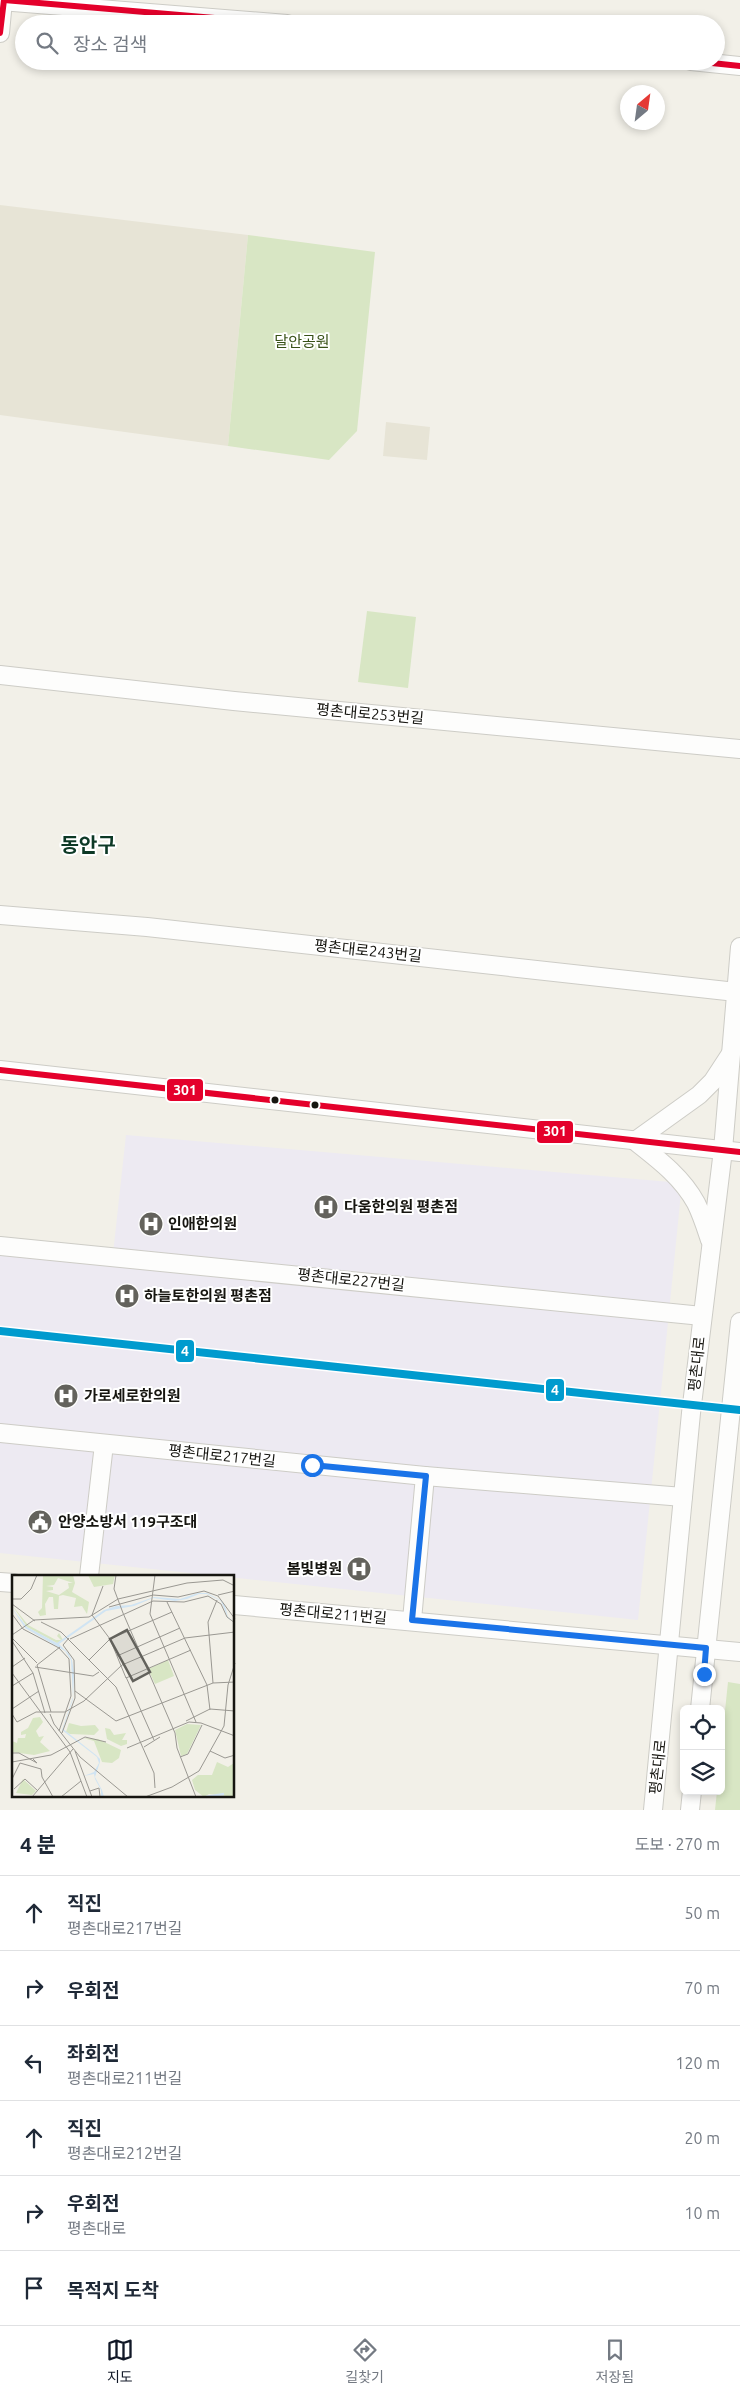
<!DOCTYPE html>
<html lang="ko">
<head>
<meta charset="utf-8">
<style>
	:root { --surface:#fff; --page:#f6f6f7; --text:#1f2937; --muted:#747a83; --line:#e0e1e3; --accent:#111827 }
	body { margin:0; font-family:Ubuntu,"Noto Sans KR",sans-serif; background:var(--page); color:var(--text) }
	.controls { position:absolute; right:15px; bottom:15px; display:grid; overflow:hidden; border-radius:8px; box-shadow:0 2px 8px #0003 }
	.controls button { width:45px; height:45px; display:grid; place-items:center; padding:0; border:0; border-bottom:1px solid var(--line); background:var(--surface); color:var(--text); font:25px sans-serif }
	.compass { position:absolute; left:620px; top:85px; width:45px; height:45px; border-radius:50%; background:var(--surface); box-shadow:0 2px 8px #0003; rotate:29deg }
	.stop { position:absolute; width:15px; height:15px; margin:-11px; border:4px solid #1a73e8; border-radius:50%; background:#fff }
	.stop.end { background:#1a73e8; border-color:#fff; box-shadow:0 1px 5px #0008 }
	.list { margin:0; padding:0; list-style:none }
	h2 { display:flex; justify-content:space-between; align-items:center; height:65px; margin:0; padding:0 20px; font-size:21px }
	h2 small { font-size:16px; font-weight:400; color:var(--muted) }
	.list li { display:grid; grid-template-columns:32px 1fr auto; gap:15px; align-items:center; box-sizing:border-box; height:75px; padding:0 20px; border-top:1px solid var(--line) }
	.list b { display:block; font-size:19px; white-space:nowrap }
	.list p { margin:0; font-size:16px; white-space:nowrap; color:var(--muted) }
	.list em { font-size:16px; font-style:normal; color:var(--muted) }
	.icon { flex:none; width:28px; height:28px; fill:none; stroke:currentColor; stroke-width:2; stroke-linecap:round; stroke-linejoin:round }
	.map { position:relative; flex:none; width:740px; height:1810px; overflow:hidden }
	.search { position:absolute; background:var(--surface); box-shadow:0 2px 8px #0003; left:15px; right:15px; top:15px; height:55px; display:flex; align-items:center; gap:12px; box-sizing:border-box; padding:0 18px; border-radius:28px; color:var(--muted); font-size:19px }
	.sheet { height:515px; background:var(--surface) }
	nav { display:flex; justify-content:space-around; align-items:center; box-sizing:border-box; height:70px; border-top:1px solid var(--line); background:var(--surface); font-size:14px; color:var(--muted) }
	nav a { display:grid; justify-items:center; gap:2px }
	nav .on { color:var(--accent) }
	.map>svg:first-child { display:block }
	.commercial { fill:#edeaf2 }
	.built { fill:#e7e4d6 }
	.green { fill:#d8e6c4 }
	.lines { fill:none; stroke-linecap:round; stroke-linejoin:round }
	.minor-casing { stroke:#cdccc6; stroke-width:20 }
	.minor { stroke:#fdfdfc; stroke-width:18 }
	.bus-1-casing { stroke:#fff; stroke-width:10 }
	.bus-1 { stroke:#e4002b; stroke-width:6 }
	.metro-1-casing { stroke:#fff; stroke-width:11 }
	.metro-1 { stroke:#009bce; stroke-width:8 }
	.route { stroke:#1a73e8; stroke-width:6 }
	.bus-dot { fill:#161510; stroke:#fff; stroke-width:2 }
	.labels { text-anchor:middle; stroke-width:4; stroke-linejoin:round; paint-order:stroke }
	.park-label { font-size:15px; fill:#385117; stroke:#fff }
	.street-label { font-size:15px; fill:#161510; stroke:#fff }
	.poi-label { font-size:15px; font-weight:bold; fill:#161510; stroke:#fff; text-anchor:start }
	.district-label { font-size:20px; font-weight:bold; fill:#0d3926; stroke:#fff }
	.inset-river { fill:none; stroke:#d0e4f3; stroke-width:2.5 }
	.inset-road { fill:none; stroke:#9a9892; stroke-width:1 }
	.view { fill:#63625c; fill-opacity:0.15; stroke:#63625c; stroke-width:2.5 }
	.inset-edge { fill:none; stroke:#161510; stroke-width:2.5 }
	.line-badge { stroke:#fff; stroke-width:2 }
	.badge-label { font-size:14px; text-anchor:middle; font-weight:bold; fill:#fff }
</style>
</head>
<body>
<div class="map">
<svg width="740" height="1810" viewBox="0 0 740 1810">
	<rect width="100%" height="100%" fill="#f2f0e8"/>
	<polygon class="commercial" points="126,1135 682,1183 638,1620 0,1553 0,1253 112,1263"/>
	<g class="built">
		<polygon points="0,205 248,235 228,446 0,415"/>
		<polygon points="386,422 430,427 427,460 383,456"/>
	</g>
	<g class="green">
		<polygon points="248,235 375,252 357,431 329,460 228,446"/>
		<polygon points="367,611 416,617 408,688 358,682"/>
		<polygon points="728,1682 740,1684 740,1810 715,1810 717,1791 721,1791 721,1749"/>
	</g>
	<g class="lines">
		<defs>
			<g id="minor">
				<polyline points="0,1 287,24"/>
				<polyline points="0,33 3,0"/>
				<polyline points="691,61 740,66"/>
				<polyline points="0,675 234,701 740,749"/>
				<polyline points="0,915 147,927 736,992"/>
				<polyline points="0,1070 740,1152"/>
				<path d="M710 1240C706 1228 702 1215 696 1203 682 1177 658 1159 635 1141L699 1095 713 1081 730 1055"/>
				<polyline points="0,1246 702,1316"/>
				<polyline points="0,1433 425,1476 683,1497"/>
				<polyline points="89,1576 104,1444"/>
				<polyline points="0,1582 14,1583"/>
				<polyline points="234,1605 740,1652"/>
				<polyline points="412,1620 425,1476"/>
				<polyline points="700,1709 740,1322"/>
				<polyline points="653,1810 691,1413 723,1150 740,947"/>
				<polyline points="690,1810 692,1791"/>
			</g>
		</defs>
		<use href="#minor" class="minor-casing"/>
		<use href="#minor" class="minor"/>
		<defs>
			<g id="bus-1">
				<polyline points="0,33 4,0 284,24"/>
				<polyline points="693,61 740,66"/>
				<polyline points="0,1070 740,1152"/>
			</g>
		</defs>
		<use href="#bus-1" class="bus-1-casing"/>
		<use href="#bus-1" class="bus-1"/>
		<defs>
			<polyline id="metro-1" points="0,1331 740,1410"/>
		</defs>
		<use href="#metro-1" class="metro-1-casing"/>
		<use href="#metro-1" class="metro-1"/>
	</g>
	<g class="lines">
		<polyline class="route" points="312,1465 426,1476 412,1620 706,1648 704,1674"/>
	</g>
	<defs>
		<symbol id="hospital-disc" viewBox="-11 -11 22 22"><circle r="9.5" fill="#63625c" stroke="#fff"/><path d="M-5-5h3v3.5h4V-5h3V5h-3V1.5h-4V5h-3Z" fill="#fff"/></symbol>
		<symbol id="civic-disc" viewBox="-11 -11 22 22"><circle r="9.5" fill="#63625c" stroke="#fff"/><path d="M-.6-6.5H3V-4.5H.6V-3L4-1V1h2V6H-6V1h2V-1L-.6-3ZM-1.2 2.5V6h2.4V2.5Z" fill="#fff"/></symbol>
	</defs>
	<g fill-rule="evenodd">
		<use href="#hospital-disc" x="312" y="1193" width="28" height="28"/>
		<use href="#hospital-disc" x="137" y="1210" width="28" height="28"/>
		<use href="#hospital-disc" x="113" y="1282" width="28" height="28"/>
		<use href="#hospital-disc" x="52" y="1382" width="28" height="28"/>
		<use href="#civic-disc" x="26" y="1508" width="28" height="28"/>
		<use href="#hospital-disc" x="345" y="1555" width="28" height="28"/>
	</g>
	<g class="bus-dot">
		<circle cx="275" cy="1100" r="4.5"/>
		<circle cx="315" cy="1105" r="4.5"/>
	</g>
	<g class="labels">
		<g class="park-label">
			<text x="302" y="347">달안공원</text>
		</g>
		<g class="street-label">
			<text transform="translate(370 714) rotate(5)" y="5">평촌대로253번길</text>
			<text transform="translate(368 951) rotate(6)" y="5">평촌대로243번길</text>
			<text transform="translate(351 1280) rotate(6)" y="5">평촌대로227번길</text>
			<text transform="translate(697 1364) rotate(-84)" y="5">평촌대로</text>
			<text transform="translate(222 1456) rotate(6)" y="5">평촌대로217번길</text>
			<text transform="translate(333 1614) rotate(5)" y="5">평촌대로211번길</text>
			<text transform="translate(658 1767) rotate(-84)" y="5">평촌대로</text>
		</g>
		<g class="poi-label">
			<text x="344" y="1212">다움한의원 평촌점</text>
			<text x="168" y="1229">인애한의원</text>
			<text x="144" y="1301">하늘토한의원 평촌점</text>
			<text x="84" y="1401">가로세로한의원</text>
			<text x="58" y="1527">안양소방서 119구조대</text>
			<text x="342" y="1574" text-anchor="end">봄빛병원</text>
		</g>
		<g class="district-label">
			<text x="88" y="852">동안구</text>
		</g>
	</g>
	<g transform="translate(12 1575)">
		<rect width="222" height="222" fill="#f2f0e8"/>
		<path d="M31 0H61L63 8 60 17 77 27 75 39 70 31 62 32 64 23 51 20 47 21 46 34H42L41 22H37L33 29 34 40 28 41 26 37 30 33ZM46 3 61 8H56L57 13 47 20 34 16 41 15V12L34 11 42 10ZM76 0H103L101 9 82 12ZM0 30 16 50 44 65H49L45 61 47 58 51 65 45 68 15 52ZM156 85 162 101 143 109 136 94ZM28 142 31 147 24 156 27 162 32 161 28 167 38 176 22 180 0 177V166L5 168 6 163H13L14 159 9 160V157L16 153 21 143ZM57 148 69 151 83 150 87 155 82 160 58 159 54 157ZM175 149 189 150 175 179 169 181 163 155ZM93 153 98 154 102 160 114 158 110 165H115V169L109 171 95 164ZM71 163 86 164 109 175 107 183 100 188 90 187 82 166ZM205 187 216 192 222 188V222L197 219 192 222 183 215 180 205 186 200H200ZM11 204 24 216 20 220 4 218Z" fill="#d8e6c4" fill-rule="evenodd"/>
		<path d="M186 18H195L210 26 213 31 216 42 222 47 216 43 209 26 195 19H187L175 24 163 26 141 23 122 31 94 36 47 69 57 79 60 85 62 97 61 124 51 154 84 180 88 184V187L83 202 90 215 92 222H89V215L83 204 82 199 72 201 82 197 87 188 85 182 50 155 61 122 59 85 53 76 13 53 0 33 15 52 45 68 92 35 104 31 119 30 142 22 168 24Z" fill="#d0e4f3"/>
		<path class="inset-river" d="M194 222 212 219"/>
		<path class="inset-road" d="M104 0 102 14 111 38M143 0 138 39 184 147M91 11 80 40 98 64 114 103M206 20 223 16M206 21 223 44M0 24H9L19 14 25 0M155 27 195 110 198 135M0 29 23 46M97 32 141 20 166 22 192 16 206 21M111 38 163 158 165 173 184 222M0 39 11 54 47 73 57 84 59 121 47 156M22 45 77 42 106 24 175 8 211 5 223 11M29 47 49 57 104 112 142 198 143 213M0 60 22 45M0 63 25 88M58 64 141 26 172 27 196 21 209 29 215 42 223 48M0 66 21 98 33 138M105 81 168 53M77 85 98 64 160 37M0 92 13 83M23 92 81 101 87 97M0 98 58 177 75 222M114 102 142 165M114 103 179 75M201 108 196 47 205 25M0 111 21 98M63 116 104 146 201 108 223 107M0 134 27 116M39 137 25 90 48 72M0 139 5 147 24 137H53L72 126 110 90 173 63 223 57M38 139 42 149 68 182 116 222M174 146 198 134 223 136M50 158 63 123 62 85 51 70 57 63M132 172 148 162M115 173 177 147 189 148 223 161M63 176 80 222M198 176 213 183 223 180M0 178H7L25 188 21 184M168 182 176 179 190 150M0 187 39 180 73 162 94 167M0 204 8 188 29 194 30 202 41 222M2 214 13 204 26 216M78 216 87 213 88 222M20 222 61 174M49 222 69 206M133 222 160 212 187 196 212 151 216 110 223 88"/>
		<path class="view" d="M115 55 138 97 121 106 98 64Z"/>
		<rect width="222" height="222" class="inset-edge"/>
	</g>
	<g class="line-badge">
		<rect x="166" y="1078" width="38" height="24" rx="5" fill="#e4002b"/>
		<rect x="536" y="1120" width="38" height="24" rx="5" fill="#e4002b"/>
		<rect x="175" y="1339" width="20" height="24" rx="5" fill="#009bce"/>
		<rect x="545" y="1378" width="20" height="24" rx="5" fill="#009bce"/>
	</g>
	<g class="badge-label">
		<text x="185" y="1095">301</text>
		<text x="555" y="1136">301</text>
		<text x="185" y="1356">4</text>
		<text x="555" y="1395">4</text>
	</g>
</svg>
<div class="controls">
<button><svg class="icon" aria-label="locate" viewBox="0 0 24 24"><circle cx="12" cy="12" r="6"/><path d="M12 2v4M12 18v4M2 12h4M18 12h4"/></svg></button>
<button><svg class="icon" aria-label="layers" viewBox="0 0 24 24"><path d="M12 4l9 5-9 5-9-5zM3 14l9 5 9-5"/></svg></button>
</div>
<svg class="compass" viewBox="-18 -18 36 36"><path d="M0-13l5 13h-10z" fill="#e53935"/><path d="M0 13l5-13h-10z" fill="#747a83"/></svg>
<div class="stop" style="left:312px;top:1465px"></div>
<div class="stop end" style="left:704px;top:1674px"></div>
<div class="search"><svg class="icon" aria-label="search" viewBox="0 0 24 24"><circle cx="10" cy="10" r="6"/><path d="M15 15l6 6"/></svg>장소 검색</div>
</div>
<section class="sheet">
<h2>4 분<small>도보 · 270 m</small></h2>
<ul class="list">
<li><svg class="icon" aria-label="ahead" viewBox="0 0 24 24"><path d="M12 20V5M6 11l6-6 6 6"/></svg><div><b>직진</b><p>평촌대로217번길</p></div><em>50 m</em></li>
<li><svg class="icon" aria-label="right" viewBox="0 0 24 24"><path d="M7 20v-9h11M14 6l5 5-5 5"/></svg><div><b>우회전</b></div><em>70 m</em></li>
<li><svg class="icon" aria-label="left" viewBox="0 0 24 24"><path d="M17 20v-9H6M10 6l-5 5 5 5"/></svg><div><b>좌회전</b><p>평촌대로211번길</p></div><em>120 m</em></li>
<li><svg class="icon" aria-label="ahead" viewBox="0 0 24 24"><path d="M12 20V5M6 11l6-6 6 6"/></svg><div><b>직진</b><p>평촌대로212번길</p></div><em>20 m</em></li>
<li><svg class="icon" aria-label="right" viewBox="0 0 24 24"><path d="M7 20v-9h11M14 6l5 5-5 5"/></svg><div><b>우회전</b><p>평촌대로</p></div><em>10 m</em></li>
<li><svg class="icon" aria-label="arrive" viewBox="0 0 24 24"><path d="M6 21V4h12l-3 4 3 4H6"/></svg><div><b>목적지 도착</b></div></li>
</ul>
</section>
<nav>
<a class="on"><svg class="icon" aria-label="map" viewBox="0 0 24 24"><path d="M3 6l6-2 6 2 6-2v14l-6 2-6-2-6 2zM9 4v14M15 6v14"/></svg>지도</a>
<a><svg class="icon" aria-label="directions" viewBox="0 0 24 24"><path d="M12 3l9 9-9 9-9-9zM9 14v-3h6M13 9l2 2-2 2"/></svg>길찾기</a>
<a><svg class="icon" aria-label="saved" viewBox="0 0 24 24"><path d="M7 4h10v16l-5-4-5 4z"/></svg>저장됨</a>
</nav>
</body>
</html>
